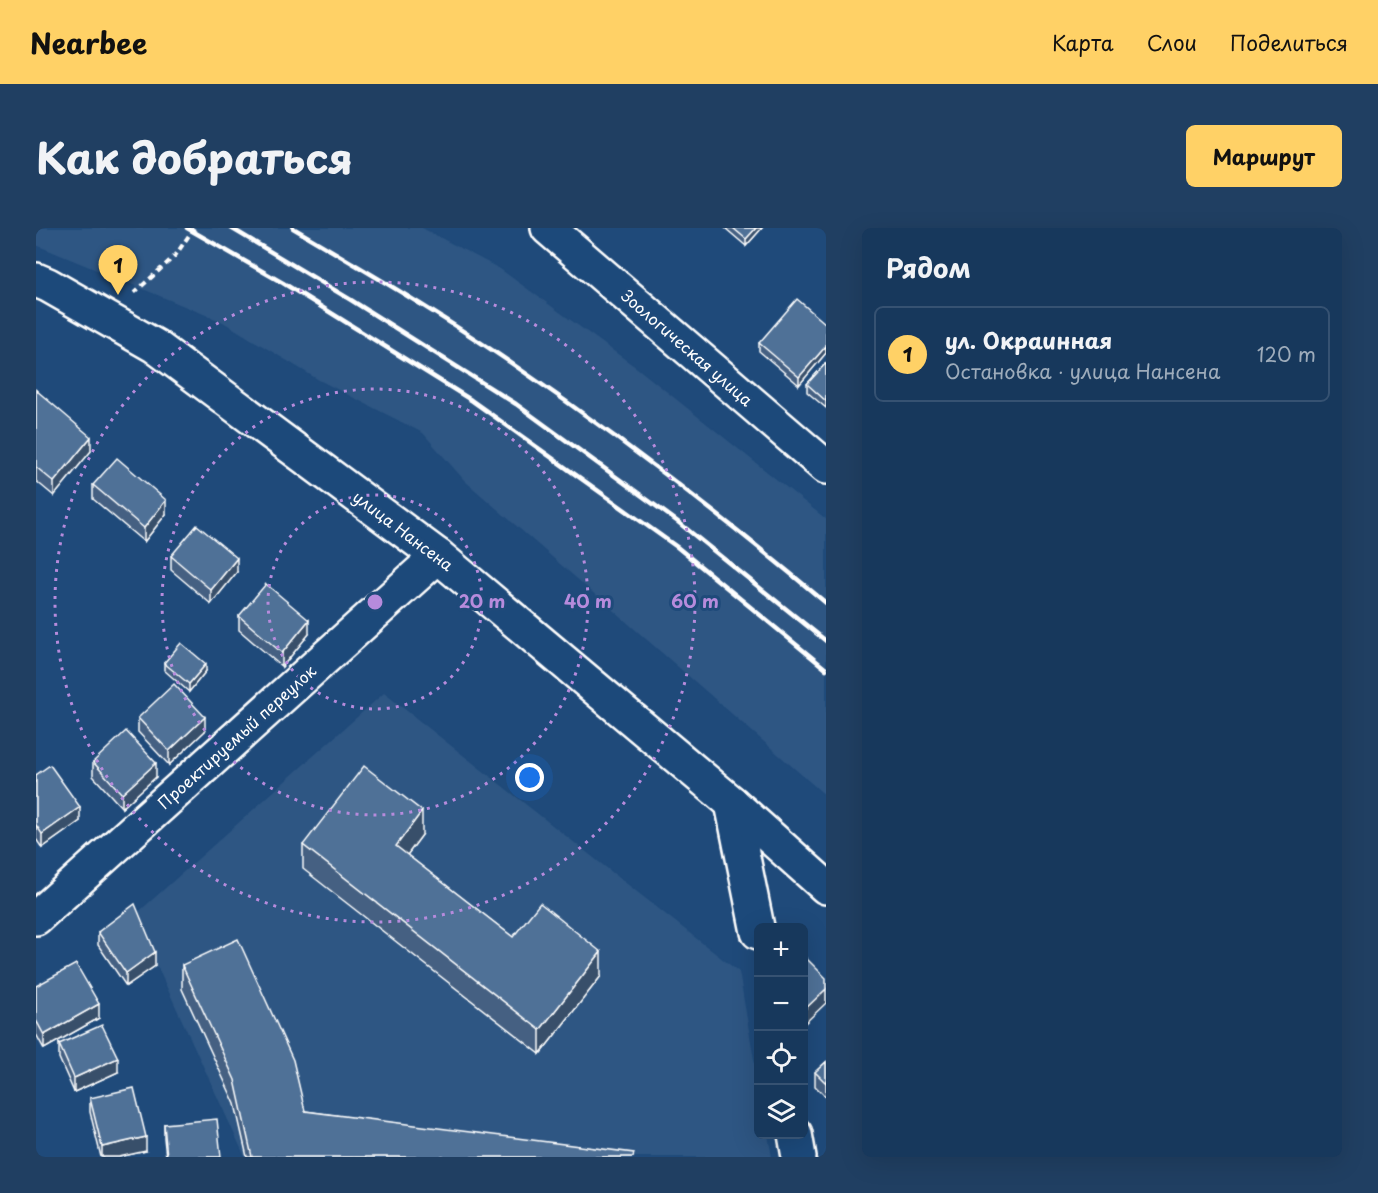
<!DOCTYPE html>
<html lang="ru">
<head>
<meta charset="utf-8">
<style>
	:root { --surface:#17385c; --page:#203f62; --text:#f1f3f6; --muted:#9eacbb; --line:#365272; --accent:#ffd166 }
	body { margin:0; font-family:"Playpen Sans",sans-serif; background:var(--page); color:var(--text) }
	.controls { position:absolute; right:18px; bottom:18px; display:grid; overflow:hidden; border-radius:9px; box-shadow:0 6px 24px #0002 }
	.controls button { width:54px; height:54px; display:grid; place-items:center; padding:0; border:0; border-bottom:2px solid var(--line); background:var(--surface); color:var(--text); font:30px sans-serif }
	.you { position:absolute; left:494px; top:550px; width:21px; height:21px; margin:-15px; border:4px solid #fff; border-radius:50%; background:#1a73e8; box-shadow:0 0 0 9px #1a73e833 }
	.badge { display:grid; place-items:center; width:39px; height:39px; border-radius:50%; background:var(--accent); color:#111; font-size:20px; font-weight:700 }
	.pin { position:absolute; translate:-50% -50px; filter:drop-shadow(0 2px 3px #0008) }
	.pin::after { content:''; position:absolute; top:32px; width:21px; height:18px; background:inherit; clip-path:polygon(0 0,100% 0,50% 100%) }
	.list { margin:0; padding:0; list-style:none }
	h2 { display:flex; justify-content:space-between; align-items:center; height:78px; margin:0; padding:0 24px; font-size:26px }
	h2 small { font-size:20px; font-weight:400; color:var(--muted) }
	.list li { display:grid; grid-template-columns:39px 1fr auto; gap:18px; align-items:center; box-sizing:border-box; height:96px; margin:0 12px 12px; padding:0 12px; border:2px solid var(--line); border-radius:9px }
	.list b { display:block; font-size:22px; white-space:nowrap }
	.list p { margin:0; font-size:20px; white-space:nowrap; color:var(--muted) }
	.list em { font-size:20px; font-style:normal; color:var(--muted) }
	.icon { flex:none; width:33px; height:33px; fill:none; stroke:currentColor; stroke-width:2; stroke-linecap:round; stroke-linejoin:round }
	.map { position:relative; flex:none; width:790px; height:929px; overflow:hidden; border-radius:9px }
	header { display:flex; align-items:center; gap:36px; box-sizing:border-box; height:84px; padding:0 30px; background:var(--accent); color:#111 }
	header strong { font-size:28px }
	nav { display:flex; gap:33px; margin-inline-start:auto; font-size:21px }
	.intro { display:flex; align-items:center; justify-content:space-between; box-sizing:border-box; height:144px; padding:0 36px }
	h1 { margin:0; font-size:42px }
	.button { padding:15px 27px; border-radius:9px; background:var(--accent); color:#111; font-size:21px; font-weight:700 }
	main { display:flex; gap:36px; padding:0 36px }
	aside { flex:1; background:var(--surface); border-radius:9px; box-shadow:0 6px 24px #0002 }
	.map>svg:first-child { display:block }
	.built { fill:#2e5683 }
	.lines { fill:none; stroke-linecap:round; stroke-linejoin:round }
	.minor-casing { stroke:#fff; stroke-width:38 }
	.secondary-casing { stroke:#fff; stroke-width:38 }
	.primary-casing { stroke:#fff; stroke-width:38 }
	.path { stroke:#fff; stroke-width:4; stroke-dasharray:6 4.5; stroke-linecap:butt }
	.minor { stroke:#1f4a7a; stroke-width:33 }
	.secondary { stroke:#1f4a7a; stroke-width:33 }
	.primary { stroke:#1f4a7a; stroke-width:33 }
	.rail { stroke:#fff; stroke-width:4.5 }
	.wall { fill:#456182; stroke:#fff; stroke-width:1.5 }
	.shaded-wall { fill:#384f6a; stroke:#fff; stroke-width:1.5 }
	.building { fill:#507197; stroke:#fff; stroke-width:1.5 }
	.ring { fill:none; stroke:#b68bdc; stroke-width:3; stroke-dasharray:3 6 }
	.labels { text-anchor:middle; stroke-width:6; stroke-linejoin:round; paint-order:stroke }
	.street-label { font-size:16px; fill:#fff; stroke:#1f4a7a }
	.centre { fill:#b68bdc; stroke:#1f4a7a; stroke-width:3 }
	.ring-label { font-size:18px; text-anchor:middle; font-weight:bold; fill:#b68bdc; stroke:#1f4a7a; stroke-width:6; stroke-linejoin:round; paint-order:stroke }
</style>
</head>
<body>
<header>
<strong>Nearbee</strong>
<nav><a>Карта</a><a>Слои</a><a>Поделиться</a></nav>
</header>
<div class="intro"><h1>Как добраться</h1><a class="button">Маршрут</a></div>
<main>
<div class="map">
<svg width="790" height="929" viewBox="0 0 790 929">
	<rect width="100%" height="100%" fill="#1f4a7a"/>
	<filter id="ink" filterUnits="userSpaceOnUse"><feTurbulence type="fractalNoise" baseFrequency=".0167" numOctaves="2"/><feDisplacementMap in="SourceGraphic" scale="12" xChannelSelector="R" yChannelSelector="G"/><feConvolveMatrix kernelMatrix="1 2 1 2 8 2 1 2 1" color-interpolation-filters="sRGB"/></filter>
	<g filter="url(#ink)">
		<g class="built">
			<polygon points="0,0 386,0 464,41 601,140 790,291 790,568 429,253 387,205 283,152 187,94 0,17"/>
			<polygon points="348,465 703,744 722,855 722,906 732,907 736,929 209,929 98,688"/>
		</g>
		<g class="lines">
			<defs>
				<g id="minor">
					<polyline points="696,575 722,704"/>
					<polyline points="0,690 402,328"/>
					<polyline points="759,906 763,929"/>
				</g>
				<polyline id="secondary" points="0,52 12,57 119,118 402,328 696,575 790,659"/>
				<polyline id="primary" points="512,0 790,239"/>
			</defs>
			<use href="#minor" class="minor-casing"/>
			<use href="#secondary" class="secondary-casing"/>
			<use href="#primary" class="primary-casing"/>
			<polyline class="path" points="98,65 139,28 158,0"/>
			<use href="#minor" class="minor"/>
			<use href="#secondary" class="secondary"/>
			<use href="#primary" class="primary"/>
			<g class="rail">
				<polyline points="151,0 247,55 435,172 641,319 790,441"/>
				<polyline points="195,0 315,72 480,176 642,294 790,413"/>
				<path d="M257 0C332 44 407 88 478 137 586 211 690 291 790 375"/>
			</g>
		</g>
		<g class="wall">
			<polygon points="689,0 726,0 710,18"/>
			<polygon points="790,96 790,125 763,157 723,123 723,115"/>
			<polygon points="790,135 790,180 771,164 771,156"/>
			<polygon points="0,162 55,223 18,268 0,253"/>
			<polygon points="57,257 130,286 108,314 57,271"/>
			<polygon points="135,328 201,344 175,376 135,342"/>
			<polygon points="203,388 273,406 246,439 203,402"/>
			<polygon points="128,435 170,443 153,464 128,442"/>
			<polygon points="102,490 169,503 133,537 102,504"/>
			<polygon points="57,534 120,549 86,580 57,548"/>
			<polygon points="0,547 44,593 6,620 0,611"/>
			<polygon points="386,607 371,627 477,709 565,748 504,826 267,641 267,617"/>
			<polygon points="62,704 119,738 90,758 62,717"/>
			<polygon points="146,737 269,883 598,929 211,929 199,876 146,761"/>
			<polygon points="0,758 63,790 8,821 0,806"/>
			<polygon points="23,816 82,844 38,864 23,830"/>
			<polygon points="790,834 790,869 779,858 779,844"/>
			<polygon points="54,870 110,923 83,929 65,929 54,884"/>
			<polygon points="128,896 185,929 130,929 128,910"/>
		</g>
		<g class="shaded-wall">
			<polygon points="720,0 726,0 710,18 710,11"/>
			<polygon points="790,118 790,125 763,157 763,149"/>
			<polygon points="55,209 55,223 18,268 18,254"/>
			<polygon points="130,272 130,286 108,314 108,300"/>
			<polygon points="201,330 201,344 175,376 175,362"/>
			<polygon points="273,392 273,406 246,439 246,425"/>
			<polygon points="170,436 170,443 153,464 153,456"/>
			<polygon points="169,489 169,503 133,537 133,523"/>
			<polygon points="120,535 120,549 86,580 86,566"/>
			<polygon points="44,579 44,593 6,620 6,606"/>
			<polygon points="386,583 386,607 360,642 360,618"/>
			<polygon points="119,724 119,738 90,758 90,745"/>
			<polygon points="565,724 565,748 504,826 504,802"/>
			<polygon points="790,761 790,775 768,796 768,782"/>
			<polygon points="63,776 63,790 8,821 8,807"/>
			<polygon points="82,830 82,844 38,864 38,850"/>
			<polygon points="110,909 110,923 83,929 66,929 66,919"/>
		</g>
		<g class="building">
			<polygon points="697,0 720,0 710,11"/>
			<polygon points="761,71 790,96 790,118 763,149 723,115"/>
			<polygon points="790,135 790,173 771,156"/>
			<polygon points="0,162 55,209 18,254 0,239"/>
			<polygon points="81,230 130,272 108,300 57,257"/>
			<polygon points="161,297 201,330 175,362 135,328"/>
			<polygon points="230,356 273,392 246,425 203,388"/>
			<polygon points="145,415 170,436 153,456 128,435"/>
			<polygon points="138,456 169,489 133,523 102,490"/>
			<polygon points="90,503 120,535 86,566 57,534"/>
			<polygon points="14,537 44,579 6,606 0,597 0,547"/>
			<polygon points="328,538 386,583 360,618 477,709 504,675 565,724 504,802 267,617"/>
			<polygon points="99,676 119,724 90,745 62,704"/>
			<polygon points="202,711 257,832 269,883 598,925 597,929 216,929 199,852 146,737"/>
			<polygon points="768,728 790,750 790,761 768,782"/>
			<polygon points="40,736 63,776 8,807 0,792 0,758"/>
			<polygon points="66,797 82,830 38,850 23,816"/>
			<polygon points="790,834 790,855 779,844"/>
			<polygon points="98,860 110,909 66,919 54,870"/>
			<polygon points="181,891 185,929 131,929 128,896"/>
		</g>
	</g>
	<g class="ring">
		<circle cx="339" cy="374" r="107"/>
		<circle cx="339" cy="374" r="213"/>
		<circle cx="339" cy="374" r="320"/>
	</g>
	<g class="labels">
		<g class="street-label">
			<text transform="translate(651 120) rotate(41)" y="6">Зоологическая улица</text>
			<text transform="translate(367 303) rotate(37)" y="6">улица Нансена</text>
			<text transform="translate(201 509) rotate(-42)" y="6">Проектируемый переулок</text>
		</g>
	</g>
	<circle cx="339" cy="374" r="9" class="centre"/>
	<g class="ring-label">
		<text x="446" y="380">20 m</text>
		<text x="552" y="380">40 m</text>
		<text x="659" y="380">60 m</text>
	</g>
</svg>
<div class="controls">
<button>+</button>
<button>−</button>
<button><svg class="icon" aria-label="locate" viewBox="0 0 24 24"><circle cx="12" cy="12" r="6"/><path d="M12 2v4M12 18v4M2 12h4M18 12h4"/></svg></button>
<button><svg class="icon" aria-label="layers" viewBox="0 0 24 24"><path d="M12 4l9 5-9 5-9-5zM3 14l9 5 9-5"/></svg></button>
</div>
<div class="you"></div>
<div class="pin badge" style="left:82px;top:67px">1</div>
</div>
<aside>
<h2>Рядом<small></small></h2>
<ul class="list">
<li><span class="badge">1</span><div><b>ул. Окраинная</b><p>Остановка · улица Нансена</p></div><em>120 m</em></li>
</ul>
</aside>
</main>
</body>
</html>
